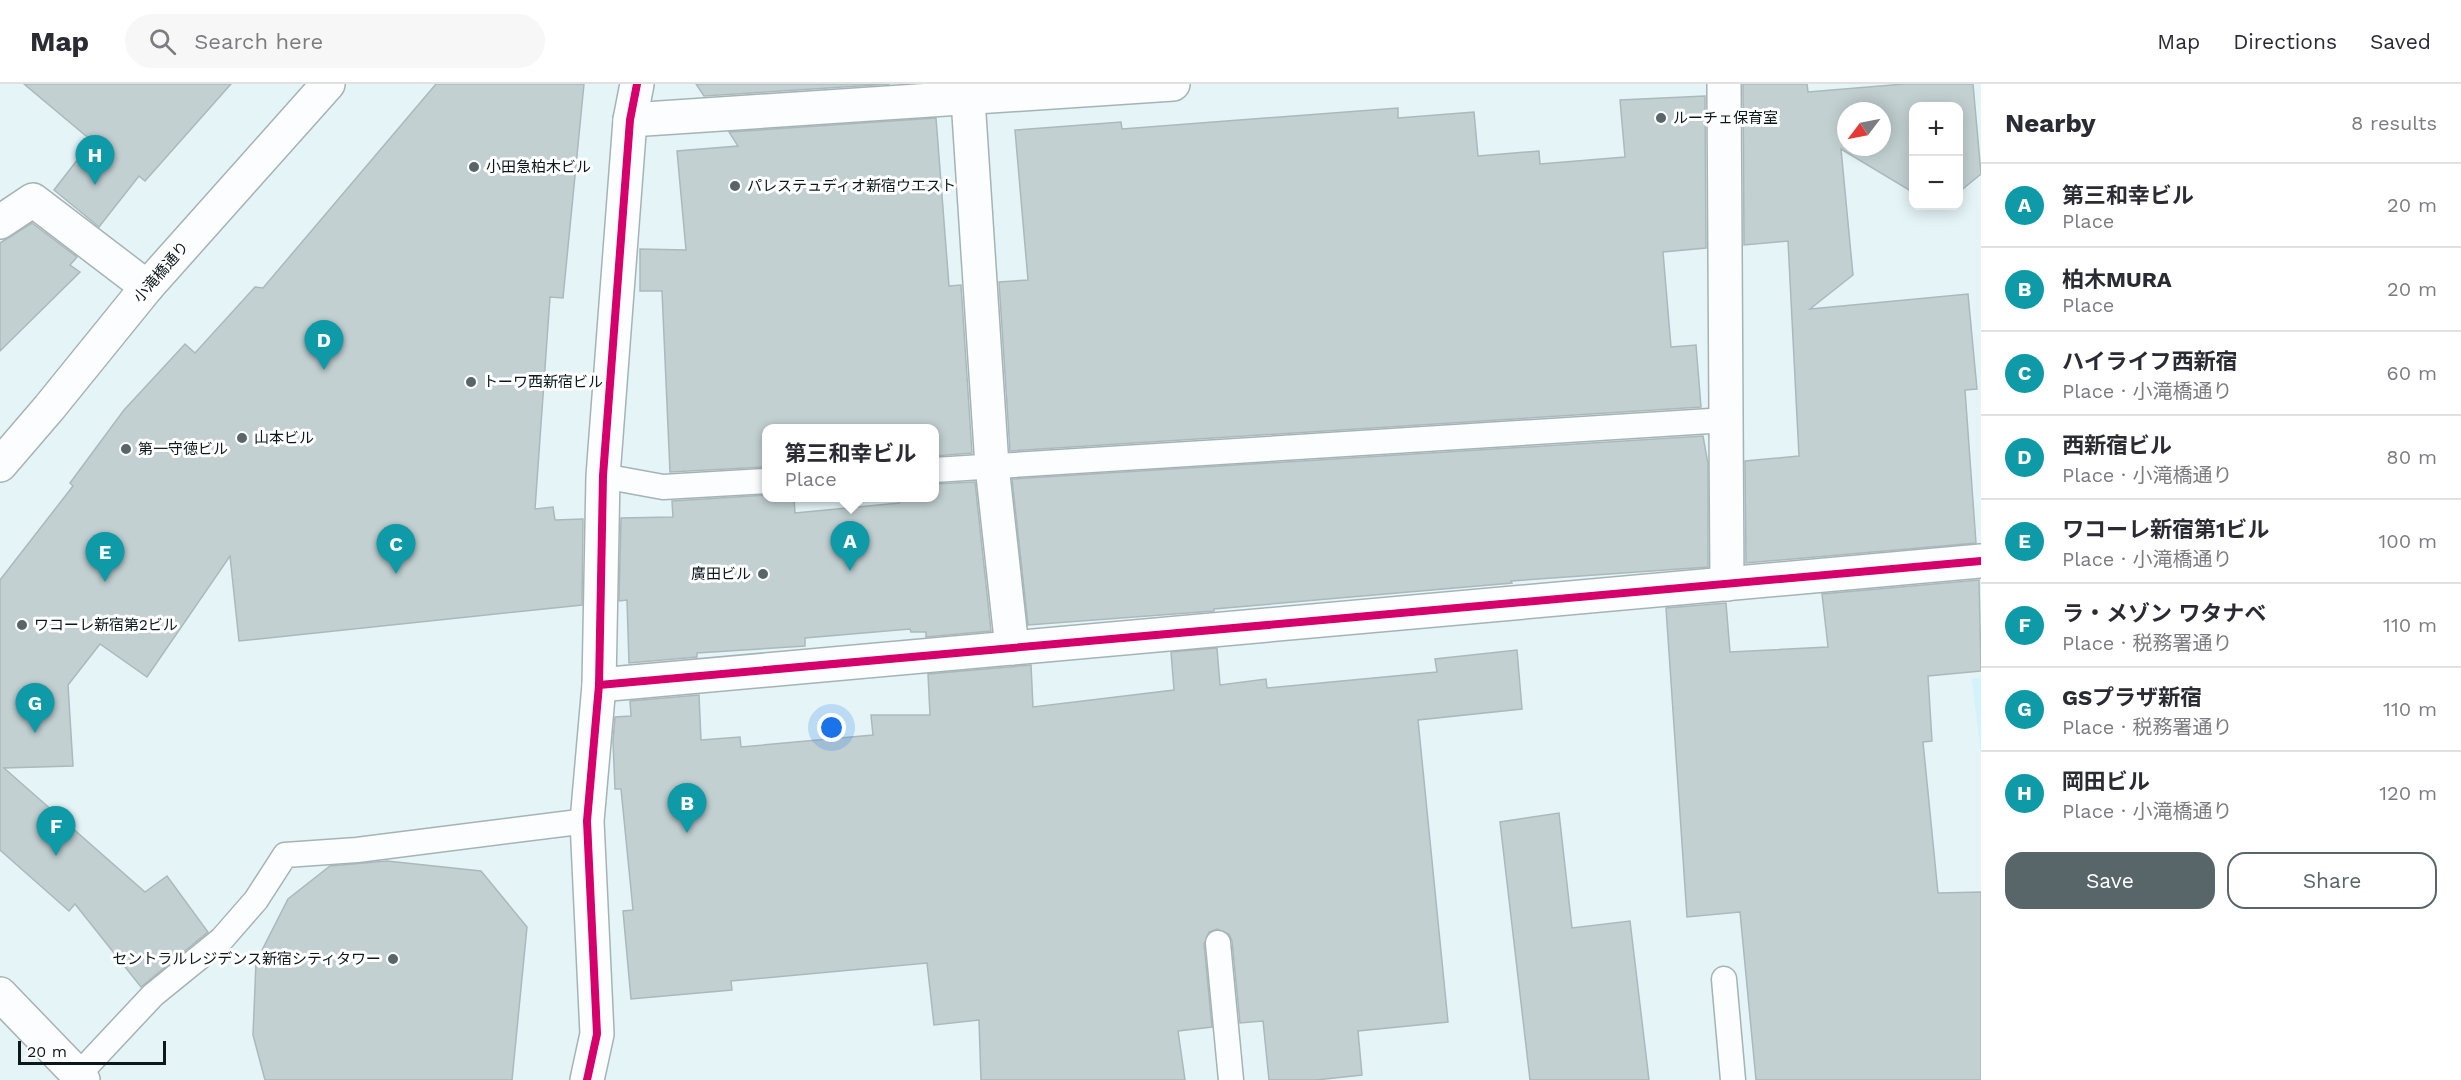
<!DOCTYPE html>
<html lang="en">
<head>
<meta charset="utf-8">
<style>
	:root { --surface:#fff; --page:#f7f7f7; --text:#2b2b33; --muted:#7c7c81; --line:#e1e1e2; --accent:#586669 }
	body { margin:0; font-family:"Work Sans","Noto Sans JP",sans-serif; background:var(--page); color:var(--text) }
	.controls { position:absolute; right:18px; top:18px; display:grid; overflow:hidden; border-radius:12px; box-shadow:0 3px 15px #0003 }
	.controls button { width:54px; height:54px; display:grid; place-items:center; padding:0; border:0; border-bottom:2px solid var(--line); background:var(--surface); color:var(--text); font:30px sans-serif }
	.compass { position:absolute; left:1837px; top:18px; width:54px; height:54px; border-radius:50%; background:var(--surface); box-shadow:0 3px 15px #0003; rotate:238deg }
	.scale { position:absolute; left:18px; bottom:15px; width:148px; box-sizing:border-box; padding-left:6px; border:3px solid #0c191c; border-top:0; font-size:16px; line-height:21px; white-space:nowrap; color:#0c191c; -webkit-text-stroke:4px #fff; paint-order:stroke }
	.you { position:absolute; left:832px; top:644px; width:21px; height:21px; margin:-15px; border:4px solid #fff; border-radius:50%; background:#1a73e8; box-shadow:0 0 0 9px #1a73e833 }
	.badge { display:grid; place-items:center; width:39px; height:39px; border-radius:50%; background:var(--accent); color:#fff; font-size:20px; font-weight:700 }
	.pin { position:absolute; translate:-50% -50px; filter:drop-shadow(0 2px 3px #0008) }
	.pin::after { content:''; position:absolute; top:32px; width:21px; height:18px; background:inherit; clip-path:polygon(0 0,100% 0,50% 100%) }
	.popup { position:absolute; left:762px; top:340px; width:177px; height:78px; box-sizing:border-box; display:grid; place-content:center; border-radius:12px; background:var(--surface); filter:drop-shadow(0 2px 4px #0005); font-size:20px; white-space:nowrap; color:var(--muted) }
	.popup b { font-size:22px; color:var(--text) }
	.popup::after { content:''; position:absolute; left:50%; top:100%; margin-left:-12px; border:12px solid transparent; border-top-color:var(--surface) }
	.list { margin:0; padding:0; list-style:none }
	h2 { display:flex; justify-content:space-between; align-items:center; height:78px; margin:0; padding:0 24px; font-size:26px }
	h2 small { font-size:20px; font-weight:400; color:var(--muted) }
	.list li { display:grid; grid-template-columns:39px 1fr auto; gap:18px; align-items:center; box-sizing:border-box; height:84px; padding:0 24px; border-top:2px solid var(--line) }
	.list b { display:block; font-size:22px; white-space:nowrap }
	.list p { margin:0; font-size:20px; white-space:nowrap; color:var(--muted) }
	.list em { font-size:20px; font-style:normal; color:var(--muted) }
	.actions { display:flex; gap:12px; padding:18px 24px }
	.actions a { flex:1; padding:14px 0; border:2px solid var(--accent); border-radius:18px; text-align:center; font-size:21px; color:var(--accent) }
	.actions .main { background:var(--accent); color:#fff }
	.icon { flex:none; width:33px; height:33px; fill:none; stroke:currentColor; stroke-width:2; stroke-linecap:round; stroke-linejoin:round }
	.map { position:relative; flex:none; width:1981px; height:996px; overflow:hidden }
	header { display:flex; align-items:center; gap:36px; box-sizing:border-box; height:84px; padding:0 30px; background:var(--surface); border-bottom:2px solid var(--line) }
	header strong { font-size:28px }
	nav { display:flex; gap:33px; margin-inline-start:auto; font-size:21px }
	.search { width:420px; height:54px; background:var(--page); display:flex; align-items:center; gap:15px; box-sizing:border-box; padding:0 21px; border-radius:33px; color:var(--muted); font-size:22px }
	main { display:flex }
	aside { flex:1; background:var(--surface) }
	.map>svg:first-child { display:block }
	.built { fill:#d2f3f9 }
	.building { fill:#c2d0d2; stroke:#abb9bc; stroke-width:1.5; fill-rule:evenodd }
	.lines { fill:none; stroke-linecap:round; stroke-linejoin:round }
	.lane-casing { stroke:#a5b3b5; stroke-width:27 }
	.street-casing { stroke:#a5b3b5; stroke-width:36 }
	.secondary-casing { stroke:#a5b3b5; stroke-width:36 }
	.primary-casing { stroke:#a5b3b5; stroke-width:36 }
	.lane { stroke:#fbfdfe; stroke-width:24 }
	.street { stroke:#fbfdfe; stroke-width:33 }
	.secondary { stroke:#fbfdfe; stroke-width:33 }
	.primary { stroke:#fbfdfe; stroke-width:33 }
	.cycleway-casing { stroke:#fff; stroke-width:11 }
	.cycleway { stroke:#d6006c; stroke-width:8 }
	.poi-dot { fill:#586669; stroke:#fff; stroke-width:2 }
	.labels { text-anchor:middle; stroke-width:6; stroke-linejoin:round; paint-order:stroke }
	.poi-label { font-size:15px; fill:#0c191c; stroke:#fff; text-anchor:start }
	.street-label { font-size:15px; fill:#0c191c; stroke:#fff }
</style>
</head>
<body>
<header>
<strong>Map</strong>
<div class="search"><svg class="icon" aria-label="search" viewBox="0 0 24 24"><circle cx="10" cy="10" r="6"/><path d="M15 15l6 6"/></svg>Search here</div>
<nav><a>Map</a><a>Directions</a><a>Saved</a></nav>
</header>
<main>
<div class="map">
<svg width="1981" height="996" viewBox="0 0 1981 996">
	<rect width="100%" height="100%" fill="#e4f4f7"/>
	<polygon class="built" points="1981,594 1981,671 1972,595"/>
	<g class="building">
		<polygon points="24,0 231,0 145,97 139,92 99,143 54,106 92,57"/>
		<polygon points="436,0 584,0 563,214 550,213 535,425 553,423 555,436 583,435 582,521 239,557 230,472 147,593 100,560 68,601 73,682 4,684 145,808 167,792 208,848 141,903 75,820 69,827 0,766 0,496 73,402 70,399 124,326 185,260 195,269 255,203 263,204"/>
		<polygon points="696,0 890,0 704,12"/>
		<path d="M1743 0H1807L1808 8 1904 0H1973L1981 90 1959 108V22H1914V109L1841 65 1853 191 1810 225 1968 210 1977 305 1965 306 1976 459 1746 479 1745 377 1799 372 1788 157 1744 161ZM1846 27H1882V63H1846Z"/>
		<polygon points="1705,12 1706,164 1663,168 1671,263 1696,261 1701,323 1010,367 999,198 1028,196 1015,46 1121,38 1122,45 1398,24 1398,34 1474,28 1478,72 1539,67 1540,80 1625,73 1620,16"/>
		<polygon points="936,34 949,202 961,201 972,369 934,372 934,345 766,345 766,383 670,388 662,207 640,207 640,165 686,166 677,67 738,62 729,48"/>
		<polygon points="32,139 77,173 70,181 80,188 0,267 0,159"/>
		<polygon points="1703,352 1708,380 1708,483 1511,497 1512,499 1214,525 1214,527 1028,541 1012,395"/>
		<polygon points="975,398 991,547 926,553 926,548 911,548 910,545 805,554 805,562 697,569 697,573 629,579 627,516 619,517 621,434 673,433 672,417 766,411 766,414 794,414 795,429 899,419 899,414 934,414 934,400"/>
		<polygon points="1979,496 1981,587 1928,592 1932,657 1923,658 1938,809 1981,808 1981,996 1756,996 1740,828 1687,833 1666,524 1726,519 1730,568 1828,563 1822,510"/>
		<polygon points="1217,564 1220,601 1266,595 1267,604 1437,588 1435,575 1517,566 1522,625 1418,636 1448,938 1358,947 1362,991 1316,996 1269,996 1263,937 1240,939 1232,857 1229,850 1217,845 1209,848 1204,860 1212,943 1178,947 1185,996 981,996 979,936 934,941 927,879 731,897 732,906 631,915 623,827 633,826 621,705 615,705 613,657 615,633 631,632 630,617 699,611 701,656 740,653 741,663 873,651 871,631 930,631 928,590 1031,581 1033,623 1174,606 1171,568"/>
		<polygon points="1559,729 1572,844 1630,837 1649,996 1530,996 1500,738"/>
		<polygon points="387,777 481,787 527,843 512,996 265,996 253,951 256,878 288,815 330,782"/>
	</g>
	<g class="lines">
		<defs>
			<g id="lane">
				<polyline points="934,386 1726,336"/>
				<polyline points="603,392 663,403 766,397"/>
				<polyline points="1218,859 1231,996"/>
				<polyline points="1724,895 1733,996"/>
				<polyline points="78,991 153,911 222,855 256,816 285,771 357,766 587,737"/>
			</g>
			<g id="street">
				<polyline points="967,0 992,382 1012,564"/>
				<polyline points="1724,0 1727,500"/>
				<polyline points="630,36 1173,0"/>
				<polyline points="0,138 33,116 147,203"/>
				<polyline points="599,601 1981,477"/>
				<polyline points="587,996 597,950 587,737 599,601 603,392 630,36 637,0"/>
			</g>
			<polyline id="secondary" points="0,381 49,324 147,203 328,0"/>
			<polyline id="primary" points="0,910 83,996"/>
		</defs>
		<use href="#lane" class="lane-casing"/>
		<use href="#street" class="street-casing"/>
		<use href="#secondary" class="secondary-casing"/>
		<use href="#primary" class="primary-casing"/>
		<use href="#lane" class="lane"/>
		<use href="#street" class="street"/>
		<use href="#secondary" class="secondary"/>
		<use href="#primary" class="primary"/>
		<defs>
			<g id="cycleway">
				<polyline points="599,601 1981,477"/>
				<polyline points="587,996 597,950 587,737 599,601 603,392 630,36 637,0"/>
			</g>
		</defs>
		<use href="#cycleway" class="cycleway-casing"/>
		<use href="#cycleway" class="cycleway"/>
	</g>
	<g class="poi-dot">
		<circle cx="1661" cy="34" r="6"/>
		<circle cx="474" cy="83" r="6"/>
		<circle cx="735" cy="102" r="6"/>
		<circle cx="471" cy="298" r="6"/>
		<circle cx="242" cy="354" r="6"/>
		<circle cx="126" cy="365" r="6"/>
		<circle cx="763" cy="490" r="6"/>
		<circle cx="22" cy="541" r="6"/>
		<circle cx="393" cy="875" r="6"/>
	</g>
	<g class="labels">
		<g class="poi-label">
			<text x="1673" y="39">ルーチェ保育室</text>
			<text x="486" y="88">小田急柏木ビル</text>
			<text x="747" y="107">パレステュディオ新宿ウエスト</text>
			<text x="483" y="303">トーワ西新宿ビル</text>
			<text x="254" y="359">山本ビル</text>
			<text x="138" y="370">第一守徳ビル</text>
			<text x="751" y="495" text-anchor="end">廣田ビル</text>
			<text x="34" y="546">ワコーレ新宿第2ビル</text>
			<text x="381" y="880" text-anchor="end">セントラルレジデンス新宿シティタワー</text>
		</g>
		<g class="street-label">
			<text transform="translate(161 188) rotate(-49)" y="5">小滝橋通り</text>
		</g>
	</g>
</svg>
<div class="controls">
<button>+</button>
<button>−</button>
</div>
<svg class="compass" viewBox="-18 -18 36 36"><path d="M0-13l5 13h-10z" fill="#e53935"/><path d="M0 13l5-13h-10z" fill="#7c7c81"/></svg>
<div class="scale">20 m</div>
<div class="you"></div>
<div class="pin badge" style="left:850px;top:487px;background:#0f9aa8">A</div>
<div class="popup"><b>第三和幸ビル</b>Place</div>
<div class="pin badge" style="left:687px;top:749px;background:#0f9aa8">B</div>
<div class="pin badge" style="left:396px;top:490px;background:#0f9aa8">C</div>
<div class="pin badge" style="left:324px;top:286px;background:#0f9aa8">D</div>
<div class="pin badge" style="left:105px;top:498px;background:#0f9aa8">E</div>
<div class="pin badge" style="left:56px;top:772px;background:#0f9aa8">F</div>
<div class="pin badge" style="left:35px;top:649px;background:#0f9aa8">G</div>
<div class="pin badge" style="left:95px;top:101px;background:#0f9aa8">H</div>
</div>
<aside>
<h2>Nearby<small>8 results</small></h2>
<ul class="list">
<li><span class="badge" style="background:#0f9aa8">A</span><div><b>第三和幸ビル</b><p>Place</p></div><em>20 m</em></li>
<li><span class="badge" style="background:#0f9aa8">B</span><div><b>柏木MURA</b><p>Place</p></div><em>20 m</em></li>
<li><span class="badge" style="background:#0f9aa8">C</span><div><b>ハイライフ西新宿</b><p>Place · 小滝橋通り</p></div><em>60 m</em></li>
<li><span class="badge" style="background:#0f9aa8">D</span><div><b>西新宿ビル</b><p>Place · 小滝橋通り</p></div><em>80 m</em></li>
<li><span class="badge" style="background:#0f9aa8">E</span><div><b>ワコーレ新宿第1ビル</b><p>Place · 小滝橋通り</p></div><em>100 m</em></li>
<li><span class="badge" style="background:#0f9aa8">F</span><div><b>ラ・メゾン ワタナベ</b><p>Place · 税務署通り</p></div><em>110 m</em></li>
<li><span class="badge" style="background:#0f9aa8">G</span><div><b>GSプラザ新宿</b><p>Place · 税務署通り</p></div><em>110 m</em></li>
<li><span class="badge" style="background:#0f9aa8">H</span><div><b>岡田ビル</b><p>Place · 小滝橋通り</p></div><em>120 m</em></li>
</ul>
<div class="actions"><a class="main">Save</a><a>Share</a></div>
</aside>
</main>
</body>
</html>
